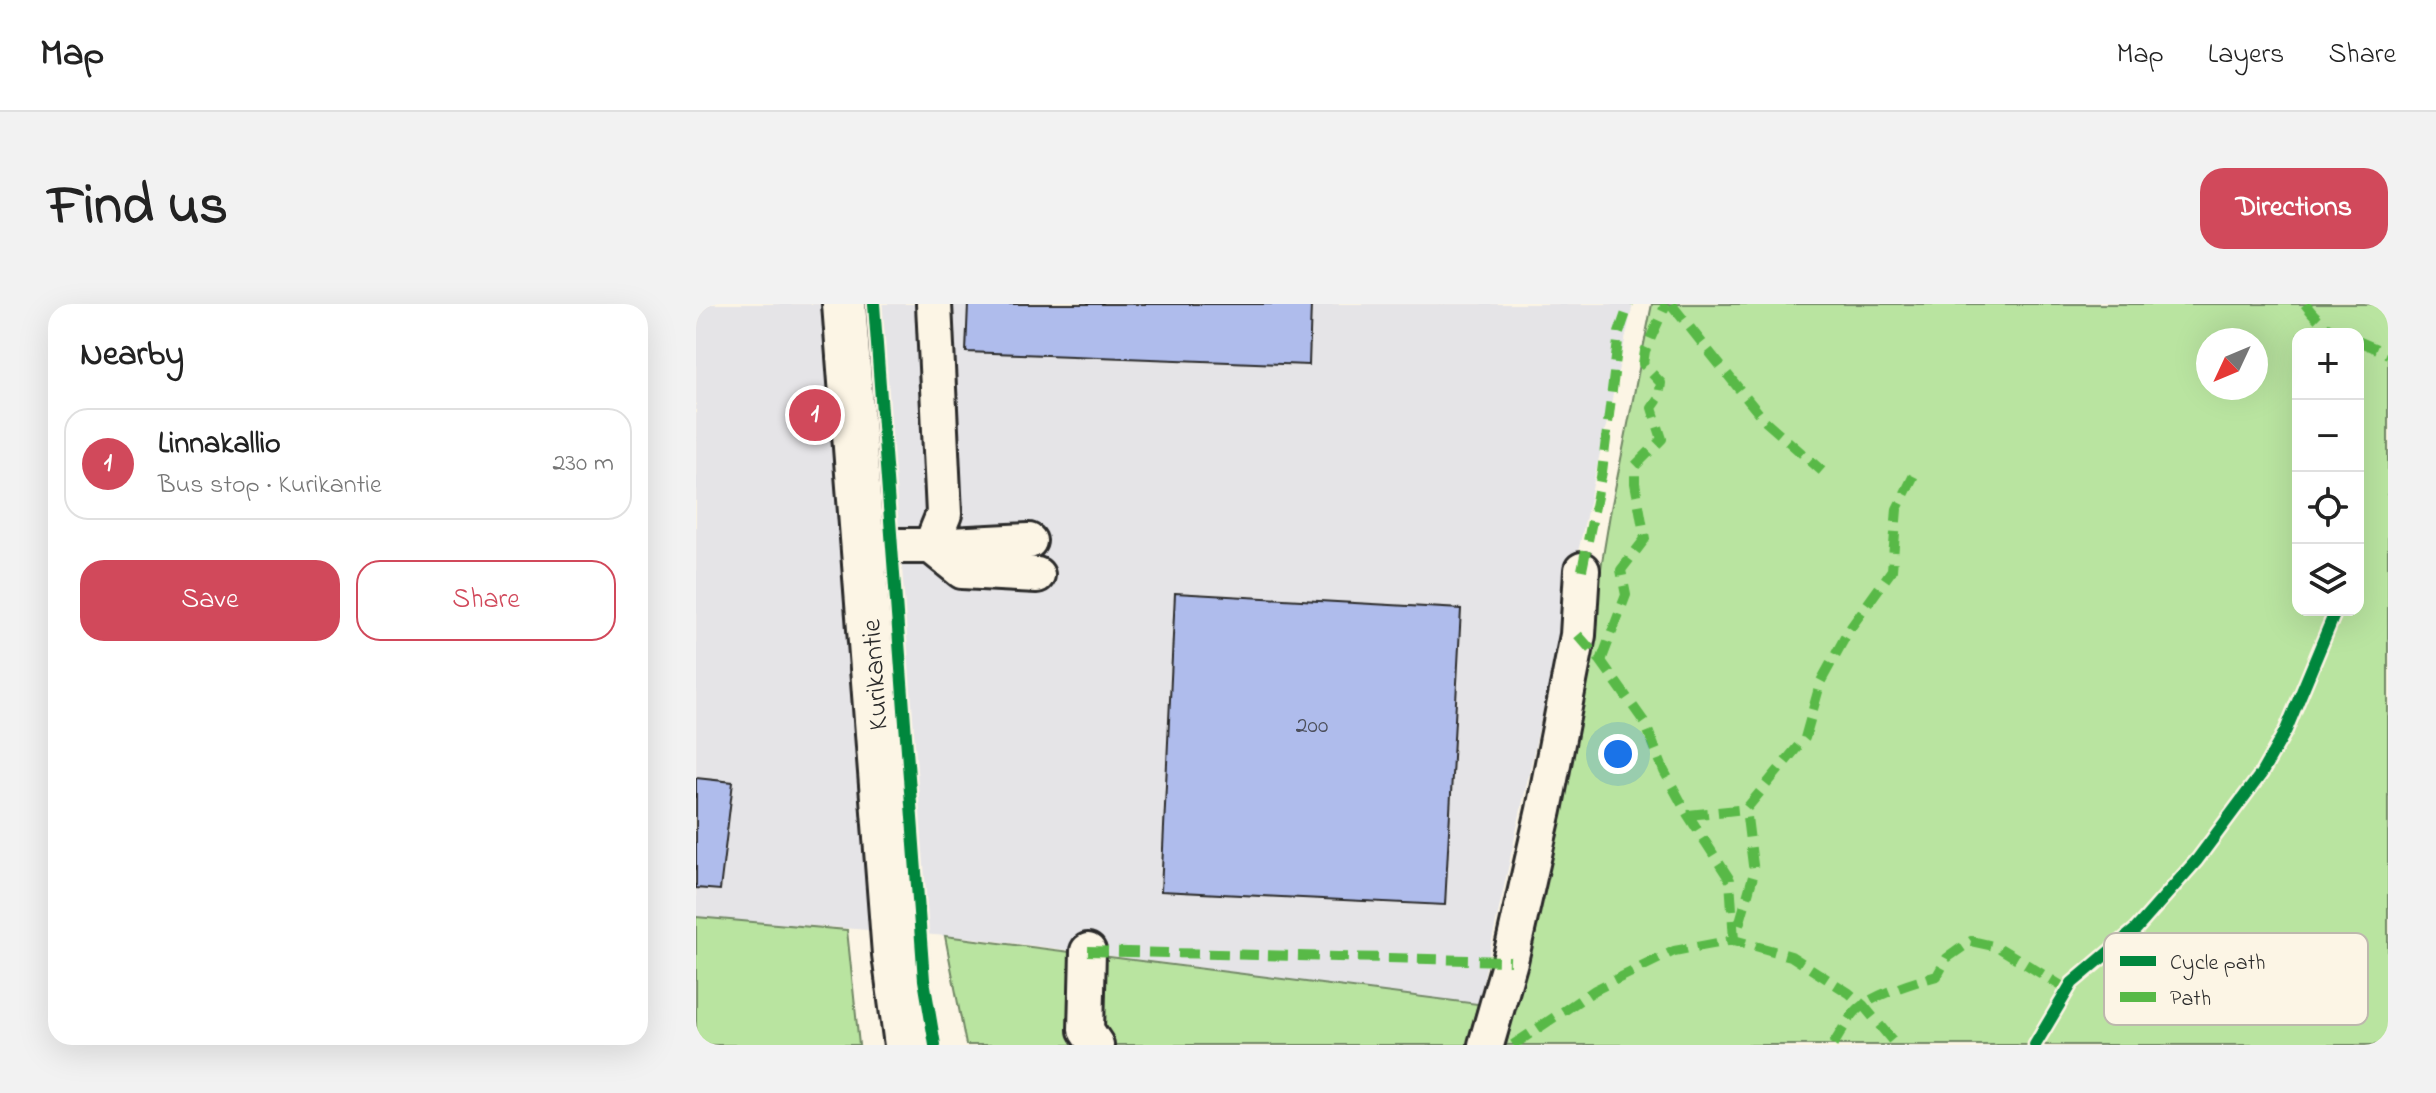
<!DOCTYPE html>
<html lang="en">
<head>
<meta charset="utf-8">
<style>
	:root { --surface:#fff; --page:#f2f2f2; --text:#222; --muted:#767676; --line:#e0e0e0; --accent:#d1495b }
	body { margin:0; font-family:"Indie Flower",sans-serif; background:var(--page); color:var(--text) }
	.controls { position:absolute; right:24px; top:24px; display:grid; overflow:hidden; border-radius:16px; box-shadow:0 8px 32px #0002 }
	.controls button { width:72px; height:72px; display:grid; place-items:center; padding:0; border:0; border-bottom:2px solid var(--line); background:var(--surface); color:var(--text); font:40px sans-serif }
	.compass { position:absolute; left:1500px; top:24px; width:72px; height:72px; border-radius:50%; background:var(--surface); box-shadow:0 8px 32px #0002; rotate:226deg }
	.you { position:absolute; left:922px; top:450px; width:28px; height:28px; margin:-20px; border:6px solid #fff; border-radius:50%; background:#1a73e8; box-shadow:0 0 0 12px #1a73e833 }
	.badge { display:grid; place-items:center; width:52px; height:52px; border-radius:50%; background:var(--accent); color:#fff; font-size:26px; font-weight:700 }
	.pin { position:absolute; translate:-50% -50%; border:4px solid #fff; box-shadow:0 2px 8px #0006 }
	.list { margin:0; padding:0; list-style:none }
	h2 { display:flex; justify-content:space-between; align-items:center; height:104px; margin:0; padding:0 32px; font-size:34px }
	h2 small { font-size:26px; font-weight:400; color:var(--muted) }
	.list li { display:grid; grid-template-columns:52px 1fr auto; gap:24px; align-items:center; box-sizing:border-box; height:112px; margin:0 16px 16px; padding:0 16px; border:2px solid var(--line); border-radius:24px }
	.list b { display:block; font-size:30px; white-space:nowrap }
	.list p { margin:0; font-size:26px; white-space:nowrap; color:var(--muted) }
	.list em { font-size:26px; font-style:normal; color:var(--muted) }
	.actions { display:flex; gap:16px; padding:24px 32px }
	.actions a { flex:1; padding:18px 0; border:2px solid var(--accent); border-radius:24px; text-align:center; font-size:28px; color:var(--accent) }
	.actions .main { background:var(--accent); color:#fff }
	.icon { flex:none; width:44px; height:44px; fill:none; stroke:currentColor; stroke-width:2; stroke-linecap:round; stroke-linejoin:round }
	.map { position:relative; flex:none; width:1692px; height:741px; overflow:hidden; border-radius:24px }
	header { display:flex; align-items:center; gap:48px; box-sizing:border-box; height:112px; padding:0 40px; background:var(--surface); border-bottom:2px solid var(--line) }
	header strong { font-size:38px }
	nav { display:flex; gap:44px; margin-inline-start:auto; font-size:28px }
	.intro { display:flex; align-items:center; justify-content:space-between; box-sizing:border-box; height:192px; padding:0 48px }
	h1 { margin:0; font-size:56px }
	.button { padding:20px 36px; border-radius:24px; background:var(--accent); color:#fff; font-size:28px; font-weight:700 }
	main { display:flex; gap:48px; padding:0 48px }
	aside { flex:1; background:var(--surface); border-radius:24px; box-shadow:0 8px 32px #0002 }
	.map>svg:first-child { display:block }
	.built { fill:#e5e4e7 }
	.green { fill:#b9e4a0; stroke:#728866; stroke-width:2; fill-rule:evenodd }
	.building { fill:#afbcec; stroke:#2b2b2b; stroke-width:2 }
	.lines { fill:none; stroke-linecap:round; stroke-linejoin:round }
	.minor-casing { stroke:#2b2b2b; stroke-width:40 }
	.major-casing { stroke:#2b2b2b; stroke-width:48 }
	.minor { stroke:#fcf5e5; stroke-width:34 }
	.major { stroke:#fcf5e5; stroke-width:42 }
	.quiet { stroke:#58b947; stroke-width:10; stroke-dasharray:20 10; stroke-linecap:butt }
	.cycleway-casing { stroke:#fcf5e5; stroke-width:17 }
	.cycleway { stroke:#00873e; stroke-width:12 }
	.labels { text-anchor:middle; stroke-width:6; stroke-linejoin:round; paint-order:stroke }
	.number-label { font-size:24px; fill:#4c4f5b }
	.street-label { font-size:28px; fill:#2b2b2b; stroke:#fcf5e5 }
	.key { fill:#fcf5e5; stroke:#bdb8ad; stroke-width:2 }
	.key-label { font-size:22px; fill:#2b2b2b }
</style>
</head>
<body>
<header>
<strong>Map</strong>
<nav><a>Map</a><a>Layers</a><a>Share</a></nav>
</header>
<div class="intro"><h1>Find us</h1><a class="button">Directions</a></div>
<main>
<aside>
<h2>Nearby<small></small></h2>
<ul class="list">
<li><span class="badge">1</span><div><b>Linnakallio</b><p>Bus stop · Kurikantie</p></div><em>230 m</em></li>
</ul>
<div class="actions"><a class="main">Save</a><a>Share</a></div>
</aside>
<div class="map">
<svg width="1692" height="741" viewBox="0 0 1692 741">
	<rect width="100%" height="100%" fill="#fcf5e5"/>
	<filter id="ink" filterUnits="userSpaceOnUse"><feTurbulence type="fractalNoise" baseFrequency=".0125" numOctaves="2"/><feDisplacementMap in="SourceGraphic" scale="16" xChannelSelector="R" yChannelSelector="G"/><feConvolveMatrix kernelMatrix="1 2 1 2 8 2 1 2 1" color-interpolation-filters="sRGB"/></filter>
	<g filter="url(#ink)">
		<polygon class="built" points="0,0 937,0 782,700 278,634 0,613"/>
		<g class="green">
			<path d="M956 0H1692V741H810L868 488 914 210ZM1602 30H1662V306H1602ZM1512 36H1560V84H1512Z"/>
			<polygon points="0,613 151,626 163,741 0,741"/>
			<polygon points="249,632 782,700 771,741 270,741"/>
		</g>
		<g class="building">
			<polygon points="272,0 615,0 613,61 270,48"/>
			<polygon points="479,289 765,305 749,601 465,587"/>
			<polygon points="0,474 37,478 24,586 0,584"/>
		</g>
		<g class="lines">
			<defs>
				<g id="minor">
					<polyline points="238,0 248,210 235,242 333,237"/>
					<polyline points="167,242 235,242 266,267 341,271"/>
					<polyline points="392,647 390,726 400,741"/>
					<polyline points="790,741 814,657 848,506 882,331 886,266"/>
				</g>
				<polyline id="major" points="148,0 198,650 210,741"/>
			</defs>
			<use href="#minor" class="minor-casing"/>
			<use href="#major" class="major-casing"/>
			<use href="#minor" class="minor"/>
			<use href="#major" class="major"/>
			<g class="quiet">
				<polyline points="975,0 1068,116 1126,167"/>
				<path d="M1609 0C1618 12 1629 24 1644 30"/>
				<polyline points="1662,37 1692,50"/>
				<polyline points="886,266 906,168 923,29 933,0"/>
				<polyline points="882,331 905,357 949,419 968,467 992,511 1034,576 1038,636"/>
				<polyline points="905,357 930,291 925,266 949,235 939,179 939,162 966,135 956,104 963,94 965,79 947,60 949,47 970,0"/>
				<polyline points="992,511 1050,505 1109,434 1125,377 1153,326 1196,266 1201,205 1218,171"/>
				<polyline points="1043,621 1058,569 1050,505"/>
				<polyline points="392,647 814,657"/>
				<polyline points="817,741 899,686 978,647 1038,636 1095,652 1153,689 1167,701 1200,741"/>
				<path d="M1137 741C1144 730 1150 718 1159 708 1174 691 1219 678 1241 672L1251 654 1275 637 1302 643 1372 686"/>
			</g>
			<defs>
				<g id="cycleway">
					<polyline points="178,0 228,676 239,741"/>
					<polyline points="1339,741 1376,679 1440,625 1501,556 1565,470 1590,426 1640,306"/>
				</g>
			</defs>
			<use href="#cycleway" class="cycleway-casing"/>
			<use href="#cycleway" class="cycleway"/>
		</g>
	</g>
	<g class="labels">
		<g class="number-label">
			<text x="616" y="428">200</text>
		</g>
		<g class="street-label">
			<text transform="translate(177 371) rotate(-94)" y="10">Kurikantie</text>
		</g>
	</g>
	<rect x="1408" y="629" width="264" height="92" rx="12" class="key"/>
	<rect x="1424" y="652" width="36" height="10" fill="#00873e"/>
	<rect x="1424" y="688" width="36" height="10" fill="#58b947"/>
	<g class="key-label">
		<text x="1474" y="665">Cycle path</text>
		<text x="1474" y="701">Path</text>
	</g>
</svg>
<div class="controls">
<button>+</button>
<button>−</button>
<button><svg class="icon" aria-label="locate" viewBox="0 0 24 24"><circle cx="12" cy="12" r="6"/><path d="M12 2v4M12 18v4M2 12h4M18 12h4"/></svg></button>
<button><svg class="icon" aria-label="layers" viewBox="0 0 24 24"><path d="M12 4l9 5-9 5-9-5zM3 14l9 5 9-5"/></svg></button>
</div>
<svg class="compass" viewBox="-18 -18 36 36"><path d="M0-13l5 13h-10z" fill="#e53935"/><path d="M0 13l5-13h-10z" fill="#767676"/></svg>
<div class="you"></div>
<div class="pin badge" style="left:119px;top:111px">1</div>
</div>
</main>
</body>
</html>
